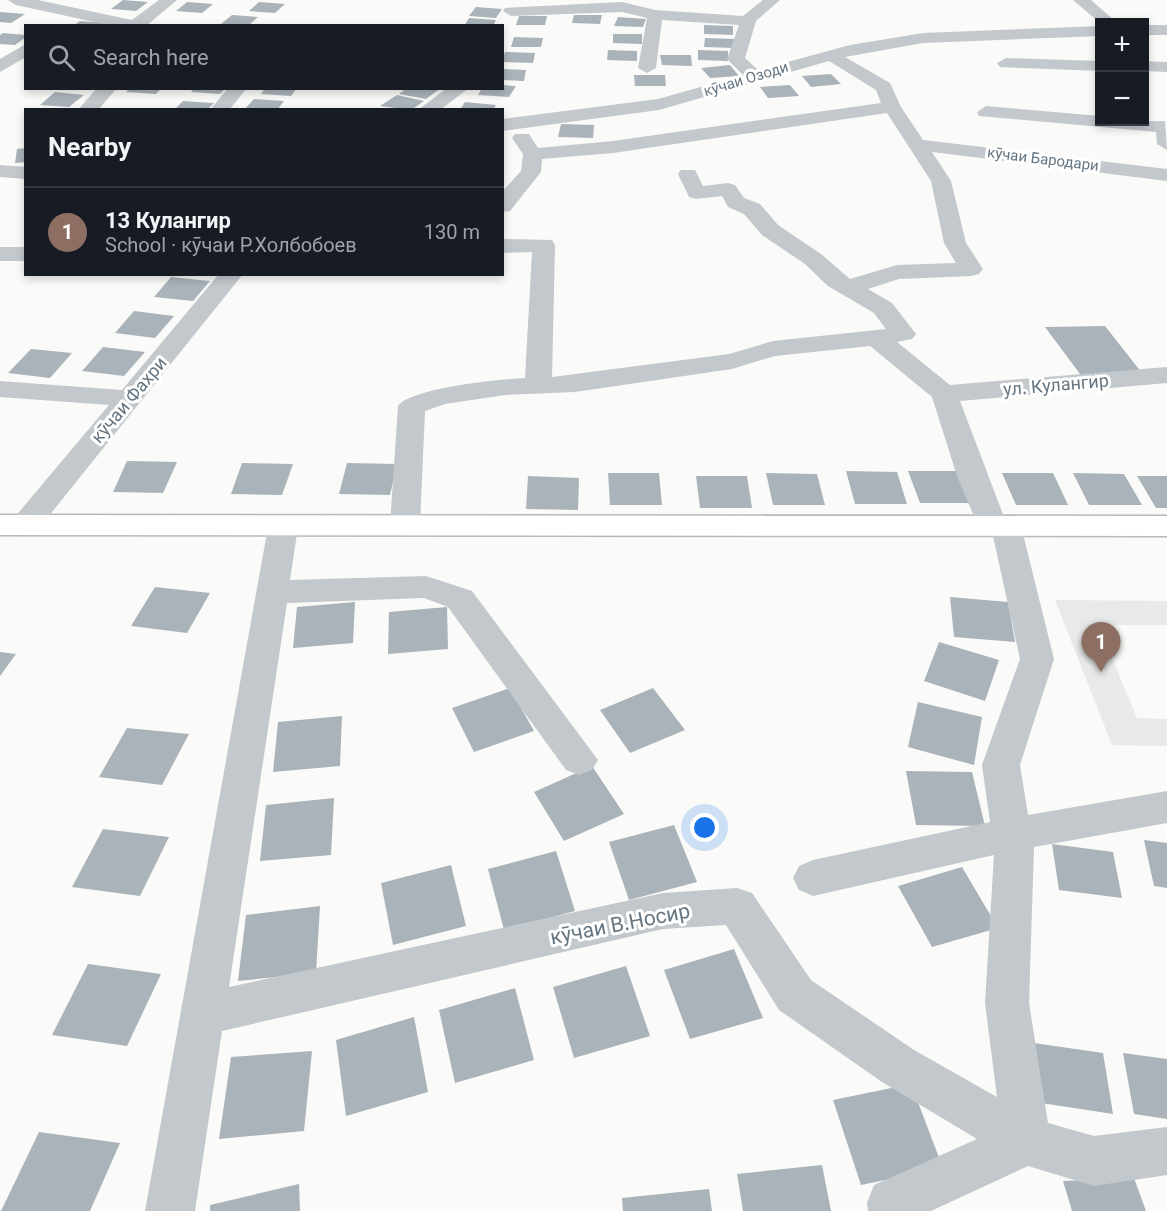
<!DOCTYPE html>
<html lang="en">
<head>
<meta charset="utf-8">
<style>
	:root { --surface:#171b24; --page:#20242c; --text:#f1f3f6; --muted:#9ea1a6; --line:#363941; --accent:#2563eb }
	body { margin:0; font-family:Roboto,sans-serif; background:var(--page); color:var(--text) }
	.controls { position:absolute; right:18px; top:18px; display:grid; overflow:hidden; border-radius:0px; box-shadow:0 3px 9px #0003 }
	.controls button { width:54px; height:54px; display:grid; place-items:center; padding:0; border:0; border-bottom:2px solid var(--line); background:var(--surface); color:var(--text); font:30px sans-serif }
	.you { position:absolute; left:705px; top:828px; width:21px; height:21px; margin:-15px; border:4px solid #fff; border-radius:50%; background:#1a73e8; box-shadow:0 0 0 9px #1a73e833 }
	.badge { display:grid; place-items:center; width:39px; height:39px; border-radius:50%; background:var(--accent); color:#fff; font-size:20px; font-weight:700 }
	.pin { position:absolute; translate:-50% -50px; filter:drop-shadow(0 2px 3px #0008) }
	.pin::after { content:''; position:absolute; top:32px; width:21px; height:18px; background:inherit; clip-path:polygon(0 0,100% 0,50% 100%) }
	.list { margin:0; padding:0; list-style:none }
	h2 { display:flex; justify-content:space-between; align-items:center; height:78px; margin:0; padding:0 24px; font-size:26px }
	h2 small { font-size:20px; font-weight:400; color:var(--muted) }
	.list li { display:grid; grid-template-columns:39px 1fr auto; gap:18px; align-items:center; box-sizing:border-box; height:90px; padding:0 24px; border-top:2px solid var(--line) }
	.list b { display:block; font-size:22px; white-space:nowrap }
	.list p { margin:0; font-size:20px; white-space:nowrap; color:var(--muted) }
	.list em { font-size:20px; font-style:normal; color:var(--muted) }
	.icon { flex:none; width:33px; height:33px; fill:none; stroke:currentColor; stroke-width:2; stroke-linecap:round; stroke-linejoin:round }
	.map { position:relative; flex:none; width:1167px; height:1211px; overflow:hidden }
	.search { position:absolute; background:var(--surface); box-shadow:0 3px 9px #0003; left:24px; top:24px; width:480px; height:66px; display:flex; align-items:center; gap:15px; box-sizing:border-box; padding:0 21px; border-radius:0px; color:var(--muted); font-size:22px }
	.panel { position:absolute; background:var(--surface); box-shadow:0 3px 9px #0003; left:24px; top:108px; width:480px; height:168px; border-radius:0px }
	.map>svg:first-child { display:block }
	.built { fill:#e8e9e9 }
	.building { fill:#aab3b9 }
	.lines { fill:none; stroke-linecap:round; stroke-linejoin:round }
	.major-casing { stroke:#b5babe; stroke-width:3 }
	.minor { fill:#c3c8cc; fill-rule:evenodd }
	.major { fill:#fff; fill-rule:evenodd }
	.labels { text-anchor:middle; stroke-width:6; stroke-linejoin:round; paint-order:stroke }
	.far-street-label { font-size:15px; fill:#657683; stroke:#fff }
	.street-label { font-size:18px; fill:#657683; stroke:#fff }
	.near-street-label { font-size:21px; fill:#657683; stroke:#fff }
</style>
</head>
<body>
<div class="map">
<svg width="1167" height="1211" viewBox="0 0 1167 1211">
	<rect width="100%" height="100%" fill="#fafaf8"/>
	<polygon class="built" points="1055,600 1167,601 1167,625 1098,625 1137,718 1167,719 1167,746 1112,745"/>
	<g class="building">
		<polygon points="123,0 148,2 136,11 111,9"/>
		<polygon points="187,2 213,4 202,13 176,11"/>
		<polygon points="259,2 285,4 275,13 249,11"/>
		<polygon points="476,7 502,9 496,18 469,16"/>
		<polygon points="0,12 25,14 11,23 0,22"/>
		<polygon points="232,15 258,17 248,26 221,24"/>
		<polygon points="574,15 602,15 600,24 572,23"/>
		<polygon points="519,16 547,16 545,25 516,25"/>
		<polygon points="618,17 646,19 643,27 614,26"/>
		<polygon points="469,18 496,20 493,26 464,26"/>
		<polygon points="80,21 105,23 102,26 73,26"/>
		<polygon points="704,25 733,26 733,35 704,34"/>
		<polygon points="3,33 26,35 26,37 15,45 0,44 0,35"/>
		<polygon points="613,34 642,34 642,44 613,43"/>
		<polygon points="514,37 543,38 541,47 511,47"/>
		<polygon points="705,38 734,39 734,48 704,47"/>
		<polygon points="608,50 637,51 637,61 607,60"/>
		<polygon points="698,50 728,51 728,61 698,60"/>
		<polygon points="505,52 535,53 533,63 502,62"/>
		<polygon points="660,55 691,55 692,66 662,65"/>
		<polygon points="730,65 739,76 710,78 701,68"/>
		<polygon points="502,69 526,70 524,81 502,80"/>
		<polygon points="831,74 841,84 811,87 802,76"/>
		<polygon points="634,75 665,75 666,86 635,86"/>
		<polygon points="502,85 516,86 509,97 478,95 482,88 502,88"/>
		<polygon points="790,85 799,96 768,98 760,87"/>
		<polygon points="130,88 162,88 156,94 126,92"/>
		<polygon points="195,88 226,88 220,94 191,92"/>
		<polygon points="265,88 297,88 291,96 261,94"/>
		<polygon points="407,88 441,88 426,99 399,94"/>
		<polygon points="55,92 84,95 69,107 40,105"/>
		<polygon points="397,95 424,101 411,110 380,106"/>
		<polygon points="254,99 284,101 277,110 244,110"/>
		<polygon points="183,101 214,103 207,110 174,110"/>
		<polygon points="465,102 496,105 493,110 460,110"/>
		<polygon points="561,124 594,125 593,138 558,137"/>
		<polygon points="26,148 26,162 15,163 17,149"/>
		<polygon points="171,277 210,281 193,301 154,297"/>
		<polygon points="134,311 174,316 155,338 115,333"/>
		<polygon points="1105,326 1142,373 1083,378 1045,327"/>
		<polygon points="103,347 145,352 124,376 82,371"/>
		<polygon points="31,349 72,353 50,378 8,373"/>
		<polygon points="127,461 177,462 163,493 113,492"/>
		<polygon points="242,463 293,464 282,495 231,494"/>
		<polygon points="347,463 397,464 390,495 339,494"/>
		<polygon points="846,471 897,472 907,504 855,504"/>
		<polygon points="908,471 959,471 972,503 920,503"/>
		<polygon points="608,473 659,473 662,505 610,505"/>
		<polygon points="766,473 817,474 825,505 773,505"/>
		<polygon points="1002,473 1053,473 1068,505 1016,505"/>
		<polygon points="1073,473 1124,474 1142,505 1089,505"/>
		<polygon points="528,476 579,478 578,510 526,509"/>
		<polygon points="696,476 747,476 752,508 700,508"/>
		<polygon points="1137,476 1167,476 1167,508 1156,508"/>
		<polygon points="155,587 210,593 187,633 131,626"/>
		<polygon points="950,597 1008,602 1015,642 954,637"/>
		<polygon points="355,602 353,643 293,648 297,607"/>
		<polygon points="447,607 448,649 388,654 389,612"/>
		<polygon points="939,642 999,660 985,701 924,681"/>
		<polygon points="0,652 16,654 0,676"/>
		<polygon points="510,688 534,731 474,752 452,708"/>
		<polygon points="653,688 685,730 630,753 600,710"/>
		<polygon points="918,702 982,717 974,765 908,747"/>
		<polygon points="342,716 340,766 273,772 278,722"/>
		<polygon points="127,728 189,734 162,785 99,777"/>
		<polygon points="592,766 624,814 564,841 534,792"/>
		<polygon points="906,771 972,772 985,826 916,825"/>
		<polygon points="334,798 331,855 260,861 266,805"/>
		<polygon points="674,825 697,882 629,900 609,842"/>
		<polygon points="103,829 169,837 140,896 72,887"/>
		<polygon points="1144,840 1167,843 1167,888 1154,886"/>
		<polygon points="1052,844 1113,852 1122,898 1059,890"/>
		<polygon points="556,851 575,911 504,930 488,869"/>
		<polygon points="451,865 466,926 393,945 381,883"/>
		<polygon points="962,867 998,928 932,947 898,886"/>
		<polygon points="320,906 316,973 238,981 246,915"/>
		<polygon points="734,949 763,1018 690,1039 664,970"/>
		<polygon points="88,964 161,974 127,1046 52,1035"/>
		<polygon points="626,966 650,1036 574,1058 553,987"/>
		<polygon points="515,988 534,1060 455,1083 439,1010"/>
		<polygon points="414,1017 428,1092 346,1116 336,1040"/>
		<polygon points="1034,1043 1103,1053 1113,1114 1041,1103"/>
		<polygon points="312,1051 304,1131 219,1139 231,1057"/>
		<polygon points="1123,1053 1167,1059 1167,1119 1134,1114"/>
		<polygon points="911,1084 943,1168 861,1185 833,1100"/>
		<polygon points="39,1132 120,1143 90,1211 1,1211"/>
		<polygon points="822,1165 831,1211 743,1211 737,1174"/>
		<polygon points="1134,1178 1146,1211 1072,1211 1063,1181"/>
		<polygon points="299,1184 300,1211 210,1211 210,1205"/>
		<polygon points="709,1189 712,1211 623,1211 622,1198"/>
	</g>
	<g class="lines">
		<defs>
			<polygon id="major" points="0,515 1167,516 1167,536 0,535"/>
		</defs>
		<use href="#major" class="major-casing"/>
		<g class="minor">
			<polygon points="8,0 38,0 132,20 159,0 177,0 146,26 113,26 16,5"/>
			<path d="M763 0H780L756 21 745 58 758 70 850 45 923 33 1100 26V36L923 43 845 57 890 83 901 107 923 140 1167 169V181L932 152 951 181 966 243 983 269 979 274 971 276 899 279 868 289 892 303 916 334 912 339 897 342 950 385 1167 367V383L960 401 1004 517 1017 519 1021 526 1054 659 1020 765 1028 815 1167 791V823L1034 847 1029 1003 1048 1123 1094 1136 1167 1127V1175L1094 1186 1028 1166 931 1211H868L867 1203 874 1185 977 1139 882 1082 779 1010 726 925 663 929 222 1031 195 1211H145L268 527 272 520 283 517 294 520 298 527 290 580 426 576 472 591 598 760 592 770 579 775 566 770 448 607 424 598 287 603 229 987 663 893 737 888 752 893 811 980 914 1050 997 1097 985 1003 994 855 813 896 799 890 793 878 799 866 813 860 990 822 982 765 1020 659 993 536 982 533 978 526 957 476 932 397 870 346 775 356 732 369 575 392 505 395 445 404 425 411 420 525 416 532 405 535 394 532 390 525 398 406C411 388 501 379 525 378L532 252 502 253V239L552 240 555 245 552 377 729 354 773 341 886 329 874 313 828 286 805 264 762 235 744 214 728 207 722 196 696 199 689 197 678 174 681 170H695L703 186 728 183 735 185 744 198 760 204 778 225 821 254 850 279 897 265 956 263 944 243 931 181 887 113 613 153 542 159 541 172 510 211 502 212V192L521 171 523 154 512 138 515 134H529L538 148 613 141 881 103 876 90 829 61 659 110 502 131V119L658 99 743 75 727 59 739 25 662 20 656 68 647 73 638 68 647 18 622 12 511 16 503 11 505 8 622 2 655 10 743 16Z"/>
			<polygon points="1073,0 1091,0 1116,22 1100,23"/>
			<rect x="1144" y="25" width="23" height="10"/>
			<polygon points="26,44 26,57 0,72 0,59"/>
			<polygon points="1006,58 1100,61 1100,71 1000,67 997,63"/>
			<polygon points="1144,61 1167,62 1167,72 1144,71"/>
			<polygon points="97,88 117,88 98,110 78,110"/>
			<polygon points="228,88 247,88 229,110 210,110"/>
			<polygon points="447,88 469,88 440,110 418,110"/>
			<polygon points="986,106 1100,116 1100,122 1165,121 1167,150 1157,144 1156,132 979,116 977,112"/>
			<polygon points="0,165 26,167 26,179 0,177"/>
			<rect x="0" y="247" width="26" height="14"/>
			<polygon points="219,274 243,274 36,532 25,535 14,532 10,525 14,518 109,405 0,397 0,381 122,390"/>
		</g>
		<use href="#major" class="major"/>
	</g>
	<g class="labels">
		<g class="far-street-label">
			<text transform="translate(746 79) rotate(-17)" y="5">кӯчаи Озоди</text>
			<text transform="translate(1043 159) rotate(7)" y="5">кӯчаи Бародари</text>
		</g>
		<g class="street-label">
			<text transform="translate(1056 385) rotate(-5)" y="6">ул. Кулангир</text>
			<text transform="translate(129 400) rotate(-50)" y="6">кӯчаи Фахри</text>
		</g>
		<g class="near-street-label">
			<text transform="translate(620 924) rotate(-11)" y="7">кӯчаи В.Носир</text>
		</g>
	</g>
</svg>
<div class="controls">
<button>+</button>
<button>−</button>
</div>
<div class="you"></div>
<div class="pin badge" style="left:1101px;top:672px;background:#8d6e63">1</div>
<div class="search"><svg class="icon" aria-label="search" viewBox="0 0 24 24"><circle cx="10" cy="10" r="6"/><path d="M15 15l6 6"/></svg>Search here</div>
<section class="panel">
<h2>Nearby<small></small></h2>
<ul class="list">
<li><span class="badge" style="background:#8d6e63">1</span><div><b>13 Кулангир</b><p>School · кӯчаи Р.Холбобоев</p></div><em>130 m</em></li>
</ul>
</section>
</div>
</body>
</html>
